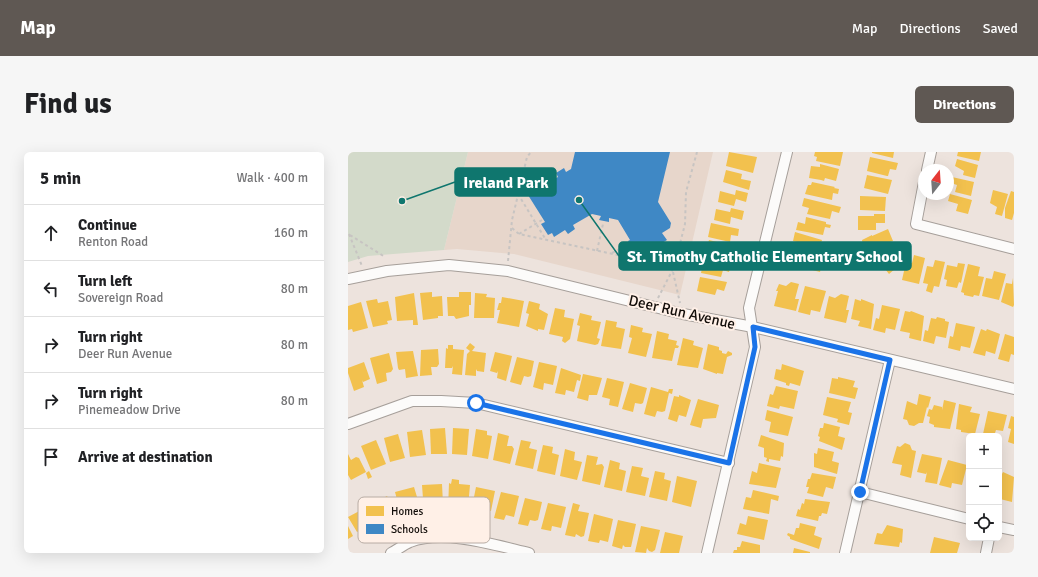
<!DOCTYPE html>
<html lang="en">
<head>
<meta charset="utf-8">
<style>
	:root { --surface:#fff; --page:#f6f6f6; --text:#202124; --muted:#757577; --line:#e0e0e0; --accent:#5f5853 }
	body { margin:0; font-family:Signika,sans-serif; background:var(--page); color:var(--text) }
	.controls { position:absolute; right:12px; bottom:12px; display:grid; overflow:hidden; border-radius:6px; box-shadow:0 4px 16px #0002 }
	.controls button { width:36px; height:36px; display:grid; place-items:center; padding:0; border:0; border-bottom:1px solid var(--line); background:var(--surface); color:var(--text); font:20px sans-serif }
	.compass { position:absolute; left:570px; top:12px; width:36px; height:36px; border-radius:50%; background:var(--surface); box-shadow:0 4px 16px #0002; rotate:17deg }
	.stop { position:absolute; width:12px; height:12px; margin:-9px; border:3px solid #1a73e8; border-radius:50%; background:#fff }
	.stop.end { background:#1a73e8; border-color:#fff; box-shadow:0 1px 4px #0008 }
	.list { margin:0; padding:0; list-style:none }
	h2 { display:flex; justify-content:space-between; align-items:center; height:52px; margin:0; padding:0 16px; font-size:17px }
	h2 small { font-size:13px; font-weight:400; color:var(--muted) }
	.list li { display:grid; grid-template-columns:26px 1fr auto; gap:12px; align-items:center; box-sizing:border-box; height:56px; padding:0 16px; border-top:1px solid var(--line) }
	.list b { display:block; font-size:15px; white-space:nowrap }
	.list p { margin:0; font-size:13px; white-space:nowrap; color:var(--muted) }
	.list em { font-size:13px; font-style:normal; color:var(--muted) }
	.icon { flex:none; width:22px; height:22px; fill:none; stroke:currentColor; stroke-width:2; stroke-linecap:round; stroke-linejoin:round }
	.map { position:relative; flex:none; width:666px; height:401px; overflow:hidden; border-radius:6px }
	header { display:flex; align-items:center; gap:24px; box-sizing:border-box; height:56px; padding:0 20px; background:var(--accent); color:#fff }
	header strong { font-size:19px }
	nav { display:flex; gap:22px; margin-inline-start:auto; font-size:14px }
	.intro { display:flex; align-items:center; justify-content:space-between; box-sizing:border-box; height:96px; padding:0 24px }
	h1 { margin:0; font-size:28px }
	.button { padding:10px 18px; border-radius:6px; background:var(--accent); color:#fff; font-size:14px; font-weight:700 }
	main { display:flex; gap:24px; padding:0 24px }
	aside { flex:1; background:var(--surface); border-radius:6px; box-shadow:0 4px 16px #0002 }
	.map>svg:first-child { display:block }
	.built { fill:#e7d6cb }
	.green { fill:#d3daca }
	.homes { fill:#f2c14e }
	.schools { fill:#3f88c5 }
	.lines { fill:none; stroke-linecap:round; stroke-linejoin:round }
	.street-casing { stroke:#a69f9a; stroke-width:12 }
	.path { stroke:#c7c4c2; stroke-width:2; stroke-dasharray:3 3; stroke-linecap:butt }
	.street { stroke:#fcfbfa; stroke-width:10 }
	.route { stroke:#1a73e8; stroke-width:5 }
	.labels { text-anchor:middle; stroke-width:4; stroke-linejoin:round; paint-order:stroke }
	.street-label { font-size:15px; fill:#120d09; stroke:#fff0e7 }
	.key { fill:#fff0e7; stroke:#b8aca4; stroke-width:1 }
	.key-label { font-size:11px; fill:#120d09 }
	.leader { fill:none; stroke:#0f766e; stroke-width:1.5 }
	.callout-dot { fill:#0f766e; stroke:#fff0e7; stroke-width:1.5 }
	.callout { fill:#0f766e; stroke:#0f766e; stroke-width:1.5 }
	.callout-label { font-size:16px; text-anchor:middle; font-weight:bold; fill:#fff }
</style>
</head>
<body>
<header>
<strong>Map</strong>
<nav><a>Map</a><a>Directions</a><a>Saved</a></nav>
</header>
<div class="intro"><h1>Find us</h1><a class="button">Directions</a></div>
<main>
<aside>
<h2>5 min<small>Walk · 400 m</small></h2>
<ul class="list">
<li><svg class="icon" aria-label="ahead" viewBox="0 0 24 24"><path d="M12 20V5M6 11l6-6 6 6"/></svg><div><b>Continue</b><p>Renton Road</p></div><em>160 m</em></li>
<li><svg class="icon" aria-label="left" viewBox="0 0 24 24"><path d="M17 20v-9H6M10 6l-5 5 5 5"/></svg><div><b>Turn left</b><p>Sovereign Road</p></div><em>80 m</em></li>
<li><svg class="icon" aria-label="right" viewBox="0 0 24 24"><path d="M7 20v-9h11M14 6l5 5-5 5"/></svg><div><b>Turn right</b><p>Deer Run Avenue</p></div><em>80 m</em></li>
<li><svg class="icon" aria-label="right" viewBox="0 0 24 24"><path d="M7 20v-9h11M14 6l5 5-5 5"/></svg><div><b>Turn right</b><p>Pinemeadow Drive</p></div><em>80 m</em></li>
<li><svg class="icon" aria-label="arrive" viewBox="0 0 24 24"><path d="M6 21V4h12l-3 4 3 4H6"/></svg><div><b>Arrive at destination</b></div></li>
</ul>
</aside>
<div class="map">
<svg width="666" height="401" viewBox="0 0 666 401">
	<rect width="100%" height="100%" fill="#ede3dd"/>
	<polygon class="built" points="120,0 365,0 332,143 166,102 109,97 96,98"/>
	<polygon class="green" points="0,0 120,0 96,98 20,104 0,110"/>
	<g class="homes">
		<polygon points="381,0 409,5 405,21 378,14"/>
		<polygon points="467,0 495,0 492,14 468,9 469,5 466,4"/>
		<polygon points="524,0 546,0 545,6 524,1"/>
		<polygon points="610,0 633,0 631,9 609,4"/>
		<polygon points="522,5 550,11 548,18 542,17 540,24 539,24 519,19"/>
		<polygon points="609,7 630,13 627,26 615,23 616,19 607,14"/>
		<polygon points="472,12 491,17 488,29 477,26 476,29 473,28 461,26 463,14 472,15"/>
		<polygon points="378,18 394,22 393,27 403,29 401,38 375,30"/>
		<polygon points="519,23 544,28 540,42 516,36"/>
		<polygon points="604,25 626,30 623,44 607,40 609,33 603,31"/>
		<polygon points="464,30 487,35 486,36 491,37 490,42 485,41 484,48 457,42 460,33 463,33"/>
		<polygon points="388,38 400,41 398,50 388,47 386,54 370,50 372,39 387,43"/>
		<polygon points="645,38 660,42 654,64 647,62 649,55 642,51"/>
		<polygon points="663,39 666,40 666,61 664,68 657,66 657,56"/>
		<polygon points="602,42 624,48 620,62 608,59 610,52 600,49"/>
		<polygon points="512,44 538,45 537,59 512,58"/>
		<polygon points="456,46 493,55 491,61 484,59 482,67 459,62 461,56 454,54"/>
		<polygon points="383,56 396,59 394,68 383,65 382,72 366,68 368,57 382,60"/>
		<polygon points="526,62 537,62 537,71 528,71 528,78 510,78 510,64 526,64"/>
		<polygon points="458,65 478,70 478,72 483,73 482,76 477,75 475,83 448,78 450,70 457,72"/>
		<polygon points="363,71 391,77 390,84 383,83 382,90 360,85"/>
		<polygon points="540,77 545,89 536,92 538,97 528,101 529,104 524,106 523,103 521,104 518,99 516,100 514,88 524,83 524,84"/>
		<polygon points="447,80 474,88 470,102 452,97 453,91 445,89"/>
		<polygon points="361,88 377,92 375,98 385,101 383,109 371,106 373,102 369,101 368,104 363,103 364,100 358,98"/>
		<polygon points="550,91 558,100 551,105 554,108 554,111 541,122 530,108"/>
		<polygon points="450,101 475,107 472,120 441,112 443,107 448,108"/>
		<polygon points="566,103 577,106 571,132 554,128 558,110 564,111"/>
		<polygon points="356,107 383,112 381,120 375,118 373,125 353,121"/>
		<polygon points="587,108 597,110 591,135 586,134 584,141 578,139 580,132 575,131 579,114 585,115"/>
		<polygon points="610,111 617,112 613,131 611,130 609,136 598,134 599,128 596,127 599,113 609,115"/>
		<polygon points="620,112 632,115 630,124 636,125 631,144 626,143 625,145 616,143 616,141 613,140"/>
		<polygon points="646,119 658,122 651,148 634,144 638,126 644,127"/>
		<polygon points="352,125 379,130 376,139 369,137 367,143 349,139"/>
		<polygon points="665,126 666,153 665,155 653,150 658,131 664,132"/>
		<polygon points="443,130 451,132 447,147 451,147 448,159 426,154 430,139 428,139 431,132 438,134"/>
		<polygon points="457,134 478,139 472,160 463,158 462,163 450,160"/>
		<polygon points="84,140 84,145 94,144 95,164 90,164 90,166 75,168 72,141"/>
		<polygon points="111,140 123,140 123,153 121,153 121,164 108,167 106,164 100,164 99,145 111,145"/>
		<polygon points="66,141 70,173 65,173 65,168 49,169 47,145"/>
		<polygon points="127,141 139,142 138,145 147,146 146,166 126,166"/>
		<polygon points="493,142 501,144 498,158 501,158 498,171 476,166 481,144 487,146"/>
		<polygon points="154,145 176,149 171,175 149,171 152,158 149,158 151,151 153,151"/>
		<polygon points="29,147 30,151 40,149 44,168 39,169 40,172 25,175 18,149"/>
		<polygon points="507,147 513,149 513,147 526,152 523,177 510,174 512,169 503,167"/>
		<polygon points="181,149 192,152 191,157 200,162 196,178 190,177 190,179 178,174 181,162 178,161"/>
		<polygon points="13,150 20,176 5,180 4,177 0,178 0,154"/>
		<polygon points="534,153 552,157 547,178 538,176 537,181 525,178 528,166 531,167"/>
		<polygon points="207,156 217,158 216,165 226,167 222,187 217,191 214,189 215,185 201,182"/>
		<polygon points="557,159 562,160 563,159 576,164 573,189 561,186 562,181 552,179"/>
		<polygon points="232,161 244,164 243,168 253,170 249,186 252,187 250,192 247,193 229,189 232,174 229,173"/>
		<polygon points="589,165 597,167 597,169 601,170 598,186 588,184 586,192 575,189 577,178 580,179 583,166 588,167"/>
		<polygon points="258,168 269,170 268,175 277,177 273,197 253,194"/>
		<polygon points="608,171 627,175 622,196 613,194 612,199 600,196 602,184 605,185"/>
		<polygon points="283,173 295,176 294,180 304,182 298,205 280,201 284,186 281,185"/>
		<polygon points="633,177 638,179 639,177 652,182 647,202 638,199 637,204 625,201"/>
		<polygon points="309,179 321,182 320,187 329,189 328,193 331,194 330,196 327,196 324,209 304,206"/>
		<polygon points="657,182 666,185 666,203 663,202 661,210 650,207"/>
		<polygon points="335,186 346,189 345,193 355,196 350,216 329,213"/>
		<polygon points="122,191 127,195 124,199 138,201 136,220 129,219 128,217 128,224 117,223 119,202 122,199 118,196"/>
		<polygon points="360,192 371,195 371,198 374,199 374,201 378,202 380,199 384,201 384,203 379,205 375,222 369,221 369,222 355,217"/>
		<polygon points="100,193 105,193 105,197 116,198 114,223 104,222 105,214 104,216 97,216 98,196 100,197"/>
		<polygon points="90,197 91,212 89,215 83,215 84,223 72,224 73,198"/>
		<polygon points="65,199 70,224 58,226 57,217 51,218 50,216 48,200"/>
		<polygon points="147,200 164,204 158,229 149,226 150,219 149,221 142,219"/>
		<polygon points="41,201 45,217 43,220 38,221 39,229 29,232 22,206"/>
		<polygon points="169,205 186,209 183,224 180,225 176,224 173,233 162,230"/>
		<polygon points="16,210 22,227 15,230 14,228 16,235 6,239 0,221 0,216"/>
		<polygon points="191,210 209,214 205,233 196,231 195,238 185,235"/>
		<polygon points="434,212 456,219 452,234 442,231 441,234 438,233 438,231 426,227 428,217 433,218"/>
		<polygon points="213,216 233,223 232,229 229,228 226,240 218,238 217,243 207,241"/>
		<polygon points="235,222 254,226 249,243 241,243 240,249 229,246"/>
		<polygon points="490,225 507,229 505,235 510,236 507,247 481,241 484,226 490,227"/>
		<polygon points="259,226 276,230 270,255 261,253 262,247 254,245"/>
		<polygon points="282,231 299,236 295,251 293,252 287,251 285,260 274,257"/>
		<polygon points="428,234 450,239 446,257 432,254 431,257 419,254 422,242 425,243"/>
		<polygon points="303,235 320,240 321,237 325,237 324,242 321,241 317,259 314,260 309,259 307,265 296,262"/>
		<polygon points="571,242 583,245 580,256 579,255 575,271 571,271 566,274 561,273 559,268 555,267 559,249 569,253"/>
		<polygon points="331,243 343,248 338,265 331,263 329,270 320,267 326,244 331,245"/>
		<polygon points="479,245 503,250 500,260 504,261 501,273 489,270 490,267 475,263"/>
		<polygon points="350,247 371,253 368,266 355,267 353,276 342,273"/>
		<polygon points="596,248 608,251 602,277 586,275 586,273 581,271 582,265 579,264 581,257 584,258 586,253 594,255 594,258"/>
		<polygon points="611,252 624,255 622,260 632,262 627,282 613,280 613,278 608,277"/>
		<polygon points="419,258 445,265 440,284 421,280 423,270 417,268"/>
		<polygon points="640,259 659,263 655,279 648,278 646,284 635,282"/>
		<polygon points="663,264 666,265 666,292 660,290 663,277 660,276"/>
		<polygon points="476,271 492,275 490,284 497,286 494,298 471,289 472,285 470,284 472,276 475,276"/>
		<polygon points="97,276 99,302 83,302 82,277"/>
		<polygon points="105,276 121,277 119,303 104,302"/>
		<polygon points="128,277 139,279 139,283 144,284 140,307 124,304"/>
		<polygon points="74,278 78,303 62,305 59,280"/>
		<polygon points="150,281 161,284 159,294 164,294 166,297 162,312 145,308"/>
		<polygon points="50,282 57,306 42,310 36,286"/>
		<polygon points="413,283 436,291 435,305 433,304 432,309 421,307 421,310 418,309 419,306 416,305 416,296 410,294"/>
		<polygon points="28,288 38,312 23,318 13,294"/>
		<polygon points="173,288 183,290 181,296 189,298 185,317 167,313"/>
		<polygon points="557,291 562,293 564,298 568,299 563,326 552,323 554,313 544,311 549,294 552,295"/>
		<polygon points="195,293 205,295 204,301 211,303 207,323 189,319"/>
		<polygon points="470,296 486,300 484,309 491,311 489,322 466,315 466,301 469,302"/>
		<polygon points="217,297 227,300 226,308 234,310 229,328 212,324"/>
		<polygon points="0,302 3,308 8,305 11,306 18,320 3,328 0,323"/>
		<polygon points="574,302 594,306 589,332 577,330 579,320 578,322 569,320"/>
		<polygon points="239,303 250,305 248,313 254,312 256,315 252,333 234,329"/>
		<polygon points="262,308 272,311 271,317 278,319 274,339 256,335"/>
		<polygon points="600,308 619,313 614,333 604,331 603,336 591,333"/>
		<polygon points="411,311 433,316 428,336 401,332 404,319 409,321"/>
		<polygon points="284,314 295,316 293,324 301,326 297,344 278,340"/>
		<polygon points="21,319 24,325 20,327 18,321"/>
		<polygon points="307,319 317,321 316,327 323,329 319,349 301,345"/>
		<polygon points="655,320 666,325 664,350 652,347 651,321 654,322"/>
		<polygon points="464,321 488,325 485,337 478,335 475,345 459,341 461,335 458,335 460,327 462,327"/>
		<polygon points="329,324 349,329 343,355 324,350"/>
		<polygon points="104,327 111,328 111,332 122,333 120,355 110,354 110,359 100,358 101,331 103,332"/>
		<polygon points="94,332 95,352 87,353 87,359 76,360 74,333"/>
		<polygon points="66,335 72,355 63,357 64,363 54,366 47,340"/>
		<polygon points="128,335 147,339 143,359 133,357 132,362 123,360"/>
		<polygon points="405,338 431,344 430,349 423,347 421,362 395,357 398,345 403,346"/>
		<polygon points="153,340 171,344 166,365 158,363 156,368 146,366"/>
		<polygon points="39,344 49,362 40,367 43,371 33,376 22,353"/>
		<polygon points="177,346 194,350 190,368 187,369 182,368 180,374 170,372"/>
		<polygon points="457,347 482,350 479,362 474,361 473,364 471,364 470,369 448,364 450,357 452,358 454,351 456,352"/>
		<polygon points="200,351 218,355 213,376 204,374 203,379 193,377"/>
		<polygon points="225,351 232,353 230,359 241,361 236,384 233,385 228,382 227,385 217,383"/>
		<polygon points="17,356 30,378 20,383 17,377 9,380 0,365"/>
		<polygon points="246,362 265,367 260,390 252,388 251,391 240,389"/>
		<polygon points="400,364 420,368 416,388 389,382 392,371 398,373"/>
		<polygon points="270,368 288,372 283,395 277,395 275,393 274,397 264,394"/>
		<polygon points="452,371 468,375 466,383 474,386 471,397 442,387 442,385 439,383 440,381 446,383 448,376 451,376"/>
		<polygon points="539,373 555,377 554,391 552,390 551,395 526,392 529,381 534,382"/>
		<polygon points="0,374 5,384 0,387"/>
		<polygon points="293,374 312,378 307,398 304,400 301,399 299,396 298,401 287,400"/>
		<polygon points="317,380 335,384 331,401 312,401"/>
		<polygon points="586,385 612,391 609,401 582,401"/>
		<polygon points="394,389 412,393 412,401 385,401 386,398 389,398 389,395 392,395"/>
		<polygon points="446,396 462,400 462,401 445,401"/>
	</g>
	<polygon class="schools" points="227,0 322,0 310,50 323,71 322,76 314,81 319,88 292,104 285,92 282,94 280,89 282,88 270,68 261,66 261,70 251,68 253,64 244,62 225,73 227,77 220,82 217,78 206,85 204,81 200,83 193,72 197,70 180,43 188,38 186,34 193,30 196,33 210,25 208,21 216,16 218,20 223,17"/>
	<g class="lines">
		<defs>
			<g id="street">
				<polyline points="579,18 583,0"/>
				<polyline points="576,30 568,72 666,97"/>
				<polyline points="0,127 39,119 101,113 160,119 335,162 405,175 666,237"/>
				<polyline points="0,272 64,249 93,249 128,251 381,311"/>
				<polyline points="512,340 621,367"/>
				<polyline points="651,375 666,378"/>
				<path d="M43 401C49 398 55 393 62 390 96 377 147 393 181 401"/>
				<polyline points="359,401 407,195 401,156 439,0"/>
				<polyline points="497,401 542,208"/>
				<polyline points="638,401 641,386"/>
			</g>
		</defs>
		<use href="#street" class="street-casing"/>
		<g class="path">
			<polyline points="170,42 198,88"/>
			<polyline points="164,76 171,82 326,115"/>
			<polyline points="1,82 14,114"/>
			<polyline points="171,82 194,68"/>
			<polyline points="2,83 37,105"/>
			<polyline points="278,94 288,107"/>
			<polyline points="249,99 255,72"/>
			<polyline points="264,101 279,93"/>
			<polyline points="160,109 164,68 179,5 183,0"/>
			<polyline points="325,120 332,151"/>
			<polyline points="310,146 326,115 337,72 338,40 349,0"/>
		</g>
		<use href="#street" class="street"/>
	</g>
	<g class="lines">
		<polyline class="route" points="128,251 381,311 407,195 405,175 542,208 512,340"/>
	</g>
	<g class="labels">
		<g class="street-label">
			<text transform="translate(334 160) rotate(13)" y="5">Deer Run Avenue</text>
		</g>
	</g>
	<rect x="10" y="345" width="132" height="46" rx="6" class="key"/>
	<rect x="18" y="354" width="18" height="10" fill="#f2c14e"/>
	<rect x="18" y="372" width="18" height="10" fill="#3f88c5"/>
	<g class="key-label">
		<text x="43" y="363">Homes</text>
		<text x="43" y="381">Schools</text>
	</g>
	<path class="leader" d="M54 49L107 30M231 48L271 104"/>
	<g class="callout-dot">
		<circle cx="54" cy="49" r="4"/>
		<circle cx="231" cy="48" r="4"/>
	</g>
	<g class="callout">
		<rect x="107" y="16" width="101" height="28" rx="4"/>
		<rect x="271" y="90" width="292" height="28" rx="4"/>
	</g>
	<g class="callout-label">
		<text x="158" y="36">Ireland Park</text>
		<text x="417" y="110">St. Timothy Catholic Elementary School</text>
	</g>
</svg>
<div class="controls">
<button>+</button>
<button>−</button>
<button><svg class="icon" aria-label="locate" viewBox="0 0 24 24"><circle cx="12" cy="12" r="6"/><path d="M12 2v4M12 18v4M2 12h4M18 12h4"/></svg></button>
</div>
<svg class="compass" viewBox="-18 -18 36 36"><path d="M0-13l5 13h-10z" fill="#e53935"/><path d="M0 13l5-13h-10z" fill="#757577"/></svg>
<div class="stop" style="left:128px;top:251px"></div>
<div class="stop end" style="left:512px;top:340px"></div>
</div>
</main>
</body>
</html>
